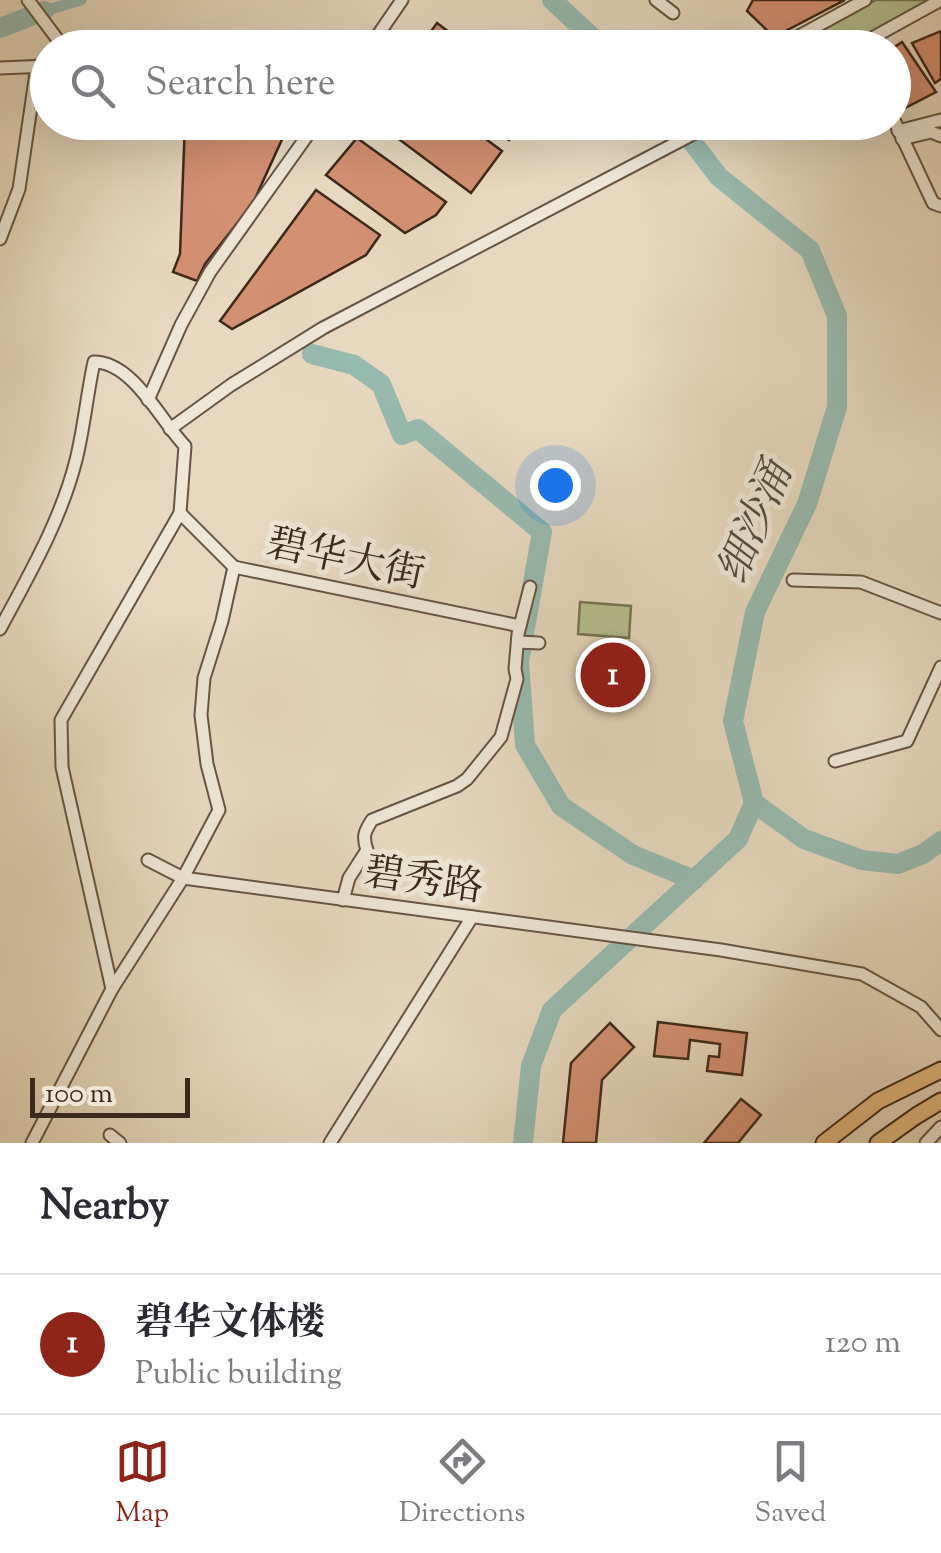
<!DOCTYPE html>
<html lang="en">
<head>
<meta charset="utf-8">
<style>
	:root { --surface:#fff; --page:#f2f2f3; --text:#2b2b33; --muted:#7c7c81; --line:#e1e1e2; --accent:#8f2418 }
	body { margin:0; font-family:"Sorts Mill Goudy","Noto Serif SC",serif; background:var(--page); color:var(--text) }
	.scale { position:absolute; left:30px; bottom:25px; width:160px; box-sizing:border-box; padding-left:10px; border:5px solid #3c291a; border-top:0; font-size:28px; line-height:35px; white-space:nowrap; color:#3c291a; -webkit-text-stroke:8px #efe6d5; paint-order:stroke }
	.you { position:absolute; left:555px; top:485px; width:35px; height:35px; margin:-25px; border:8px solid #fff; border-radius:50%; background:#1a73e8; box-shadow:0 0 0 15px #1a73e833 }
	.badge { display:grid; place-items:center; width:65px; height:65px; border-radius:50%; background:var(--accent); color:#fff; font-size:32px; font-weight:700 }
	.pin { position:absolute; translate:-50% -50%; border:5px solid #fff; box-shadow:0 2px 10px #0006 }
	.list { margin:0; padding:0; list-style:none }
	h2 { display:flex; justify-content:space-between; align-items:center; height:130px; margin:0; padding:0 40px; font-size:42px }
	h2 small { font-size:32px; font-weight:400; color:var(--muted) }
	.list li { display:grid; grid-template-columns:65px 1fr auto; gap:30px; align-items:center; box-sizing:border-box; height:140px; padding:0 40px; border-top:2px solid var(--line) }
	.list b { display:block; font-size:38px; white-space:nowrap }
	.list p { margin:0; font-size:32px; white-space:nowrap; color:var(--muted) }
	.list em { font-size:32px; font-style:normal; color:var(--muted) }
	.icon { flex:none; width:55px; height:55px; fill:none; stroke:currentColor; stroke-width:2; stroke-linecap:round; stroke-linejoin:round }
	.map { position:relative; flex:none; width:941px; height:1143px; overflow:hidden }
	.search { position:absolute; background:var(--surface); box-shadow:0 10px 40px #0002; left:30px; right:30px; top:30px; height:110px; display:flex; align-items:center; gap:25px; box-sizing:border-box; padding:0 35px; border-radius:55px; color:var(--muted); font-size:38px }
	.sheet { height:270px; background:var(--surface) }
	nav { display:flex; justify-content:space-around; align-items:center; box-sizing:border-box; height:140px; border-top:2px solid var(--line); background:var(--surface); font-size:28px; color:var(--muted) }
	nav a { display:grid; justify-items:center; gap:5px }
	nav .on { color:var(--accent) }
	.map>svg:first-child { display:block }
	.green { fill:#b6be91; stroke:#797456; stroke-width:2.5 }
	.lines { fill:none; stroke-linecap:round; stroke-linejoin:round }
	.canal { stroke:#97baae; stroke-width:11 }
	.river { stroke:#97baae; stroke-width:20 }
	.building { fill:#d49073; stroke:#3c291a; stroke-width:2.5 }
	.minor-casing { stroke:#675543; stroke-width:15 }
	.major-casing { stroke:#3c291a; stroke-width:19 }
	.minor { stroke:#efe6d5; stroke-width:11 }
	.major { stroke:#e4bc80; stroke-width:15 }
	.labels { text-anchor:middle; stroke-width:10; stroke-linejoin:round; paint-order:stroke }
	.street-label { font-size:40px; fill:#3c291a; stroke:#efe6d5 }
	.water-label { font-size:42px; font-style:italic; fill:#534d3f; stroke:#efe6d5 }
</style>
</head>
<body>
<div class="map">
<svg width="941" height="1143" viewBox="0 0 941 1143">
	<rect width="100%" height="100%" fill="#e7d8bf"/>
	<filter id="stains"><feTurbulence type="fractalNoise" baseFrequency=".002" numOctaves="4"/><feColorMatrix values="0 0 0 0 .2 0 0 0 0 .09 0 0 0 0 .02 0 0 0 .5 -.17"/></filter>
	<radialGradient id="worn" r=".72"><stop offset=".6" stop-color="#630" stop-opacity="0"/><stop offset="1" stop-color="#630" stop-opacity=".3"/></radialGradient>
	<g class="green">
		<polygon points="876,0 935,0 882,29 839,47 785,48"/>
		<polygon points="580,602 631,606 629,638 578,634"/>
	</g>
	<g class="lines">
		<polyline class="canal" points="44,11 81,0"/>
		<g class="river">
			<polyline points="552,0 604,48"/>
			<polyline points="0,28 44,11"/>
			<polyline points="677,122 719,177 810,250 837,316 837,407 807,504 755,612 733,721 754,803 804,839 862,860 898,864 923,854 941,841"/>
			<polyline points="312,354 354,365 381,384 402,435 418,429 542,532 519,662 525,745 561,806 633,855 694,880"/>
			<polyline points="523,1143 531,1066 552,1010 738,839 754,803"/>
		</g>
	</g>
	<g class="building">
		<polygon points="753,0 845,0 774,37 747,11"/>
		<polygon points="437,23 470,48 419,48"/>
		<polygon points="941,31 941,79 935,83 912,43"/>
		<polygon points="902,42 936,92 905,108 894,88 893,48"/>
		<polygon points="185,122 290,122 253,203 205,264 197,281 173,272 180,254"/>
		<polygon points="376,122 463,122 502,151 471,193"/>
		<polygon points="485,122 522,122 509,140"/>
		<polygon points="357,138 446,202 436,215 405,233 326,175"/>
		<polygon points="316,190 380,235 366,255 232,329 220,321"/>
		<polygon points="594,649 631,655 630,664 636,678 631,690 627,694 626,703 588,699"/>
		<polygon points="658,1022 747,1033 742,1075 707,1071 709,1056 719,1057 720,1044 690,1040 688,1059 654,1056"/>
		<polygon points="610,1023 634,1047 602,1080 596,1143 563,1143 571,1063"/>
		<polygon points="741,1099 761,1115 738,1143 704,1143"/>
	</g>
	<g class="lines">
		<defs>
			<g id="minor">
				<polyline points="28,0 64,48"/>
				<polyline points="656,0 673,13"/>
				<polyline points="369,48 402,0"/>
				<polyline points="777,48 865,0"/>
				<polyline points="854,48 941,0"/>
				<polyline points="0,68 48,66"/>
				<polyline points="894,120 933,203 941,206"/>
				<polyline points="898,131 941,120"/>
				<polyline points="902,139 931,132 941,136"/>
				<polyline points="0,239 19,189 37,66"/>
				<polyline points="148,400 181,325 210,272 317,122"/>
				<polyline points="170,429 231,385 323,328 716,122"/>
				<polyline points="180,513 234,567 520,626"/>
				<polyline points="793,580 861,582 941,613"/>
				<path d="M0 629C29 575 61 520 76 460 84 428 87 394 94 362 133 362 160 420 185 446L180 513 61 720 62 767 112 989"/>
				<polyline points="518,642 539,643"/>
				<polyline points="835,761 907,741 941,667"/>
				<polyline points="148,860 183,878 219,810 207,764 201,715 204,678 222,621 234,567"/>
				<path d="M343 900 349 878 367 850C362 836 365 831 372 820L457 786 467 779 501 737 517 679 515 669 518 634 530 587"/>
				<polyline points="110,1135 120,1143"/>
				<polyline points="32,1143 112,989 183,878 721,950 862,974 921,1007 941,1030"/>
				<polyline points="330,1143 472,917"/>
				<polyline points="926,1143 941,1127"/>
			</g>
			<g id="major">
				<polyline points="824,1143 878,1101 941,1070"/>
				<polyline points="878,1143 916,1116 941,1101"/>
			</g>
		</defs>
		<use href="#minor" class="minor-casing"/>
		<use href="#major" class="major-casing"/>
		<use href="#minor" class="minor"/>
		<use href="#major" class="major"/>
	</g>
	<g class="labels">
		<g class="street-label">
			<text transform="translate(346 557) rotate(12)" y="14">碧华大街</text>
			<text transform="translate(424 878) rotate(8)" y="14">碧秀路</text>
		</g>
		<g class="water-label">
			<text transform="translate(753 522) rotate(-67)" y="15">细沙涌</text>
		</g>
	</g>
	<rect width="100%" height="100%" filter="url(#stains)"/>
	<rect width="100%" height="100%" fill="url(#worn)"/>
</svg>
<div class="scale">100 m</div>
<div class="you"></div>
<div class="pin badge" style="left:613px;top:675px">1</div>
<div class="search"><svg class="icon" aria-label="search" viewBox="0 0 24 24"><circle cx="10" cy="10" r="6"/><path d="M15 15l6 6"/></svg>Search here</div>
</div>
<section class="sheet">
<h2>Nearby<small></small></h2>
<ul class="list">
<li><span class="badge">1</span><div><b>碧华文体楼</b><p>Public building</p></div><em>120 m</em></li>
</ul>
</section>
<nav>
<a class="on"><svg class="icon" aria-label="map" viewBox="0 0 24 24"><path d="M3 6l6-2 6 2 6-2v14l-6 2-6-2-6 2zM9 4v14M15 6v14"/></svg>Map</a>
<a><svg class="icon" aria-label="directions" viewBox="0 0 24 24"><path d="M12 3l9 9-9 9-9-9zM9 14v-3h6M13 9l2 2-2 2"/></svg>Directions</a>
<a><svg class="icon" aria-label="saved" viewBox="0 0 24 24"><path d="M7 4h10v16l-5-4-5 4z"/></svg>Saved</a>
</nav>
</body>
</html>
